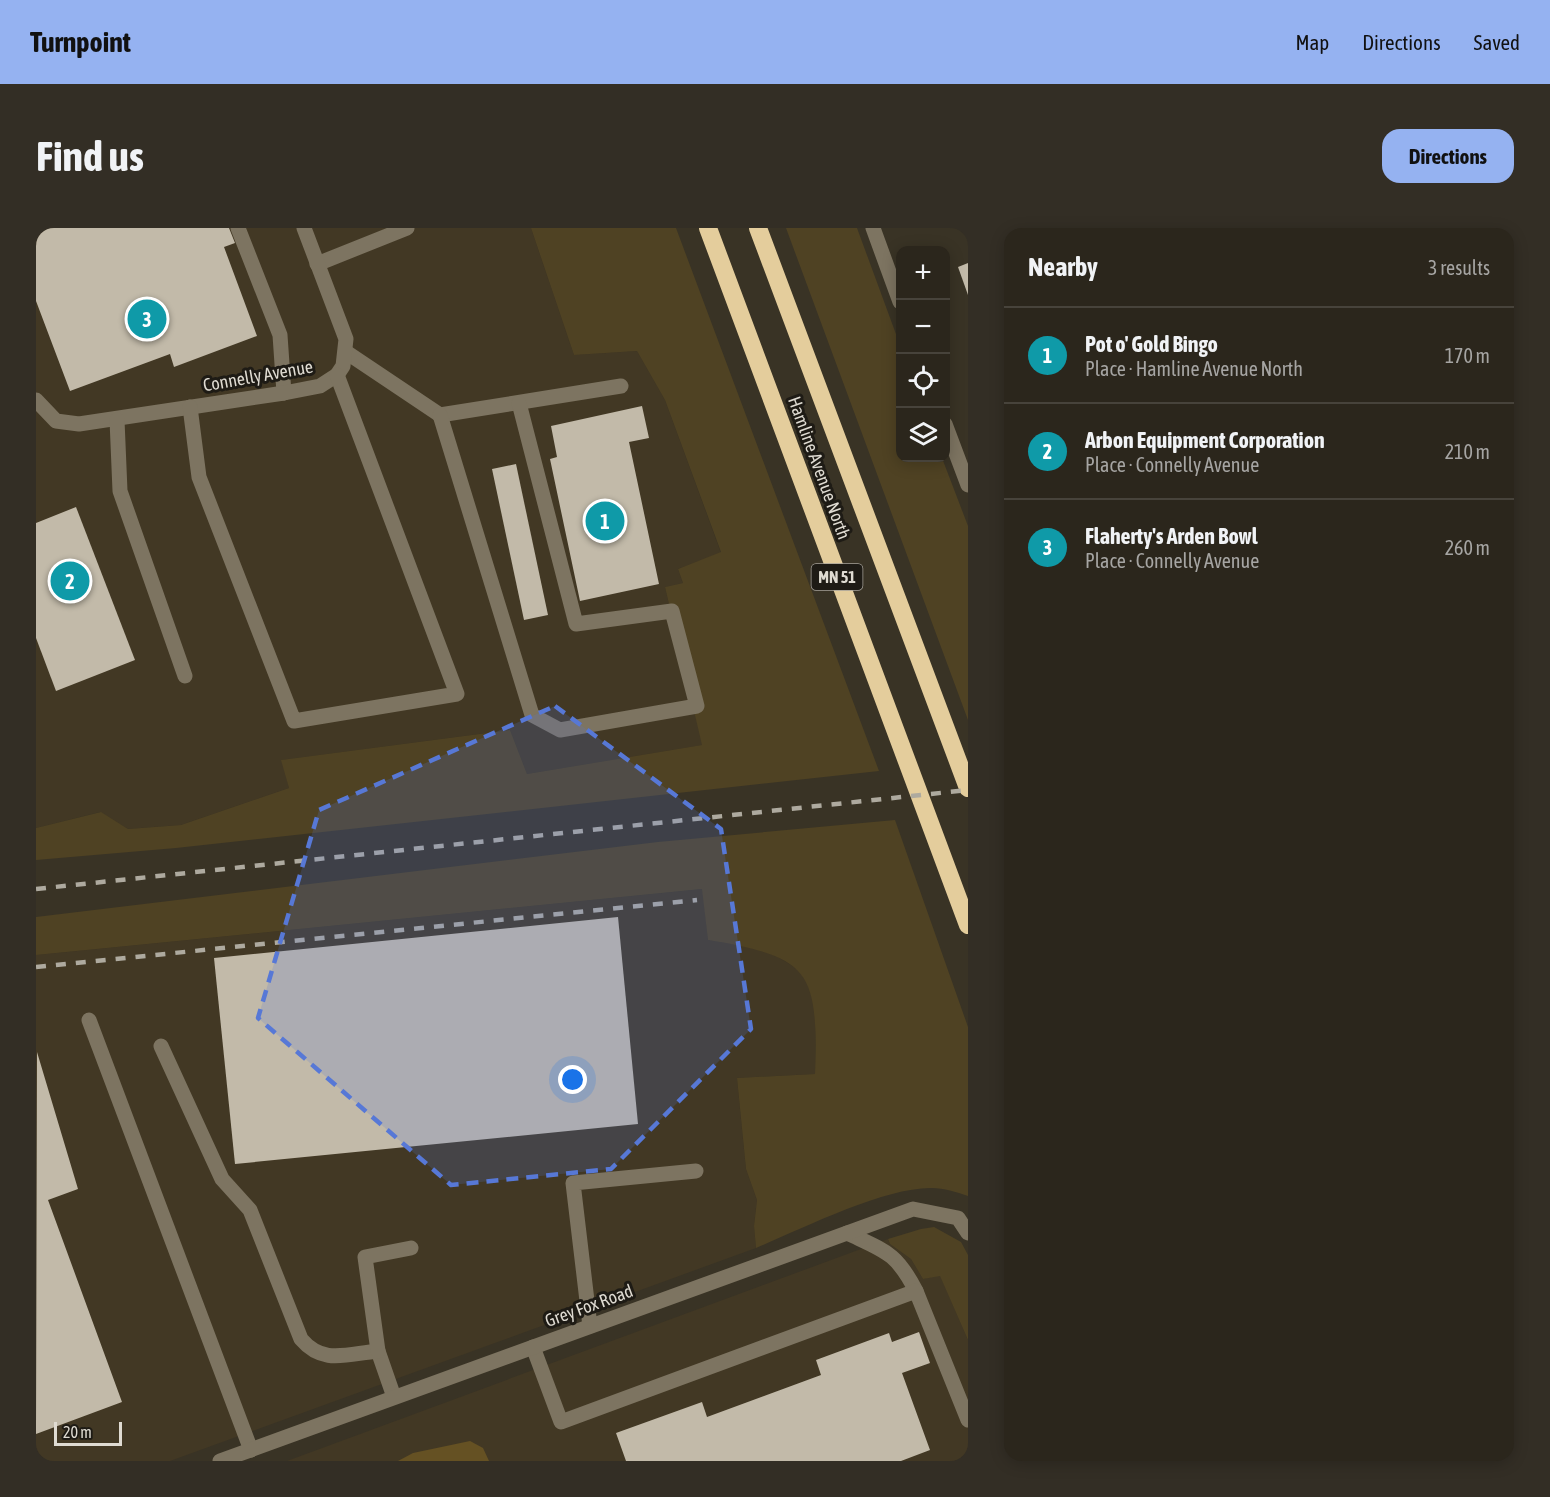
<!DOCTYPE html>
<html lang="en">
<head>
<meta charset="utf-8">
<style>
	:root { --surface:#2b261c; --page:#332e25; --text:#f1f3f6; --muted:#a6a5a3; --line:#47433b; --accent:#95b2f1 }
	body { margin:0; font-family:"Asap Condensed",sans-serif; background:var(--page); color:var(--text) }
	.controls { position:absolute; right:18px; top:18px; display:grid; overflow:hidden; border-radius:12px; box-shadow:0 3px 15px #0003 }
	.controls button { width:54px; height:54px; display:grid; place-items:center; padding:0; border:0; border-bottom:2px solid var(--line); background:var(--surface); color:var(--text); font:30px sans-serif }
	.scale { position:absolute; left:18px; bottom:15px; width:68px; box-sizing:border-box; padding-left:6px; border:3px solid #dfdbd2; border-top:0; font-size:16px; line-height:21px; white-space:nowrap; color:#dfdbd2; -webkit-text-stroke:4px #1e1b15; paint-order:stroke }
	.you { position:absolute; left:537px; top:852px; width:21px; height:21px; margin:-15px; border:4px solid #fff; border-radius:50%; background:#1a73e8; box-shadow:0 0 0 9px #1a73e833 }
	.badge { display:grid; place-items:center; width:39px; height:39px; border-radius:50%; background:var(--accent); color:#fff; font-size:20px; font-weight:700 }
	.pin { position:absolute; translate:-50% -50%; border:3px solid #fff; box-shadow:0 2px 6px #0006 }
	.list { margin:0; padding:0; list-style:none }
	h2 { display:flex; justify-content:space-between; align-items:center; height:78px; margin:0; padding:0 24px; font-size:26px }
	h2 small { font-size:20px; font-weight:400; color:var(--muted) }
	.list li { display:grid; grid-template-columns:39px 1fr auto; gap:18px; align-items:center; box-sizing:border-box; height:96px; padding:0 24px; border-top:2px solid var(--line) }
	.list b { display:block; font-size:22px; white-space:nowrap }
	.list p { margin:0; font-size:20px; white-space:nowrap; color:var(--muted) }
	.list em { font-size:20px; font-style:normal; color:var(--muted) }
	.icon { flex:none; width:33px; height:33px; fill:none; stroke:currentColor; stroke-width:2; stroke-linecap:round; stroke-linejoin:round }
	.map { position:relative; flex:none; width:932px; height:1233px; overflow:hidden; border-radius:18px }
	header { display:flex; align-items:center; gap:36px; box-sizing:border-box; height:84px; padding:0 30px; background:var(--accent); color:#111 }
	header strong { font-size:28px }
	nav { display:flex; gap:33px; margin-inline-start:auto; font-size:21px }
	.intro { display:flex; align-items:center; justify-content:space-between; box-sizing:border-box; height:144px; padding:0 36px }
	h1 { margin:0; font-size:42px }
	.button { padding:15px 27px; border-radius:18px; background:var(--accent); color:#111; font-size:21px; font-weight:700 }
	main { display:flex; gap:36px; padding:0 36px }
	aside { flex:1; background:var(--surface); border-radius:18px; box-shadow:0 3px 15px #0003 }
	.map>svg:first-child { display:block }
	.built { fill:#423824 }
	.green { fill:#4f4223 }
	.water { fill:#655123 }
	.building { fill:#c2baa9 }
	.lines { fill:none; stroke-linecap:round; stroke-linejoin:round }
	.minor { stroke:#7d7461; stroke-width:15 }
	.highway { stroke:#e4cd9c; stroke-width:18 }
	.rail { stroke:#aeaa9f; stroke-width:4.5; stroke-dasharray:10 10; stroke-linecap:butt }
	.marked { fill:#5778d6; fill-opacity:0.2; stroke:#5778d6; stroke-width:4.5; stroke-dasharray:12 8; stroke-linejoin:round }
	.labels { text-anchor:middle; stroke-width:6; stroke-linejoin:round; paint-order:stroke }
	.shield { fill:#1e1b15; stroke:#a5a199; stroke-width:1.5 }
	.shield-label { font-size:16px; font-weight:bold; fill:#dfdbd2 }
	.street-label { font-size:18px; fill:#dfdbd2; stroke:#1e1b15 }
</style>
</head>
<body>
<header>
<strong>Turnpoint</strong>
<nav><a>Map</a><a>Directions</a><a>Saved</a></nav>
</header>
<div class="intro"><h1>Find us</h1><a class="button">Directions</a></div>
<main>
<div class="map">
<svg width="932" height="1233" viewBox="0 0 932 1233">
	<rect width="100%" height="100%" fill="#393325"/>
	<g class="built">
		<polygon points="0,0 495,0 538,127 601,123 629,172 685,325 642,341 647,355 629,359 667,517 491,546 474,502 246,532 253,560 145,597 92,601 64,584 0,600"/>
		<polygon points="667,661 672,712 720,720 742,729 763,742 775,761 779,777 779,846 701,850 710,941 721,972 718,998 720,1020 134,1233 0,1233 0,727"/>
		<polygon points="852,1011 854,1016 875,1031 887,1051 904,1047 932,1112 932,1233 251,1233"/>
	</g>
	<g class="green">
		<polygon points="495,0 640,0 843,543 140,620 0,632 0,600 65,584 92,601 145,597 253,560 245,532 474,502 491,546 666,517 629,359 647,355 642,341 685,324 629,172 601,123 538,127"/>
		<polygon points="750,0 821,0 864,117 864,230 906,230 932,298 932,492"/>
		<path d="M859 592 932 799V968C920 964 908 960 896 960 849 959 765 1001 720 1020L718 998 721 972 710 941 701 850 779 846C782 743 775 729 672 712L666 661 0 727V689L622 614Z"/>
		<polygon points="898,999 925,1014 932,1027 932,1112 904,1048 887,1051 875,1031 854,1016 852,1011 885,1001"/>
	</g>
	<polygon class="water" points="434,1213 447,1220 453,1233 362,1233 377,1225"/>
	<g class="building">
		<polygon points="0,0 193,0 199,15 188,19 221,108 138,139 134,126 34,163 0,73"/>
		<polygon points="932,35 932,67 922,39"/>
		<polygon points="606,178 613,210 593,214 623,356 544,373 514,231 521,229 515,198"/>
		<polygon points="480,236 512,387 488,392 456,241"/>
		<polygon points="40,279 99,432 20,463 0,410 0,295"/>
		<polygon points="582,689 602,896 199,936 178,730"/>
		<polygon points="1,824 42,961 12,972 86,1174 0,1206"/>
		<polygon points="883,1104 894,1135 866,1145 894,1222 865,1233 590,1233 580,1205 666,1174 671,1189 785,1147 780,1132 853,1105 856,1114"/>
	</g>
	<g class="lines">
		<g class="minor">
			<polyline points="202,0 244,107 248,165"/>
			<polyline points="837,0 864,74"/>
			<polyline points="281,36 371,0"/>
			<polyline points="310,124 404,187 585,158"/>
			<polyline points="0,172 20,193 43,196 248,165 284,158 301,147 307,138 310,111 268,0"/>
			<polyline points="154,179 163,249 258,493 421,466 301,147"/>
			<polyline points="404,187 496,487 524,502 661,478 636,383 540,396 483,175"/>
			<polyline points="81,192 84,263 149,448"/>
			<polyline points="909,196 932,257"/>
			<polyline points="53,792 215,1222"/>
			<path d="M125 818 186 951 214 982 265 1111C287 1137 310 1126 342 1123L358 1169"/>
			<path d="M811 1005C849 1023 860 1024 880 1063"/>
			<polyline points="554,1098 537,955 660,943"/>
			<polyline points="497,1119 525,1194 880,1063 932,1192"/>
			<polyline points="342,1123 329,1029 375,1020"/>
			<polyline points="184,1233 877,981 922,990 932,1005"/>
		</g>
		<g class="highway">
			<polyline points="672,0 932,697"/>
			<polyline points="722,0 932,560"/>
		</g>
		<g class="rail">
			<polyline points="0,661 932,562"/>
			<polyline points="0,739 661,672"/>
		</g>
	</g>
	<path class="marked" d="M519 478 685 601 715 801 575 941 415 957 222 790 283 582Z"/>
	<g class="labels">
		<rect class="shield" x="775.5" y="336" width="51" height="26" rx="4.5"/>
		<g class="shield-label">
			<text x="801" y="355">MN 51</text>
		</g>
		<g class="street-label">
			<text transform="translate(222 148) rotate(-10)" y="6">Connelly Avenue</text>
			<text transform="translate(783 240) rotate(70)" y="6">Hamline Avenue North</text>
			<text transform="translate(553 1078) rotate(-20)" y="6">Grey Fox Road</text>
		</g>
	</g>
</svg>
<div class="controls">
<button>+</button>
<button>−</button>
<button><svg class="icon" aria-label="locate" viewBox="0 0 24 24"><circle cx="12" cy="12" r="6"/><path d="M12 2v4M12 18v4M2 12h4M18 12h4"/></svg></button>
<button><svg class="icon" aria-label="layers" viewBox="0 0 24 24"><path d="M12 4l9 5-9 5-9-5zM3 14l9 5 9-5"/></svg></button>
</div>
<div class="scale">20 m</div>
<div class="you"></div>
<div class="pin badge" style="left:569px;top:293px;background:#0f9aa8">1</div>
<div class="pin badge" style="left:34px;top:353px;background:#0f9aa8">2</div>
<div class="pin badge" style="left:111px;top:91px;background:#0f9aa8">3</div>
</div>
<aside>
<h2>Nearby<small>3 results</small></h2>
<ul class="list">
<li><span class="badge" style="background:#0f9aa8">1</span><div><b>Pot o' Gold Bingo</b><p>Place · Hamline Avenue North</p></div><em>170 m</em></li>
<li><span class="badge" style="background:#0f9aa8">2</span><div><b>Arbon Equipment Corporation</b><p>Place · Connelly Avenue</p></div><em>210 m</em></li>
<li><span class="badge" style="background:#0f9aa8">3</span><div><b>Flaherty's Arden Bowl</b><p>Place · Connelly Avenue</p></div><em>260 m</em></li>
</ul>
</aside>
</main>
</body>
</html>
